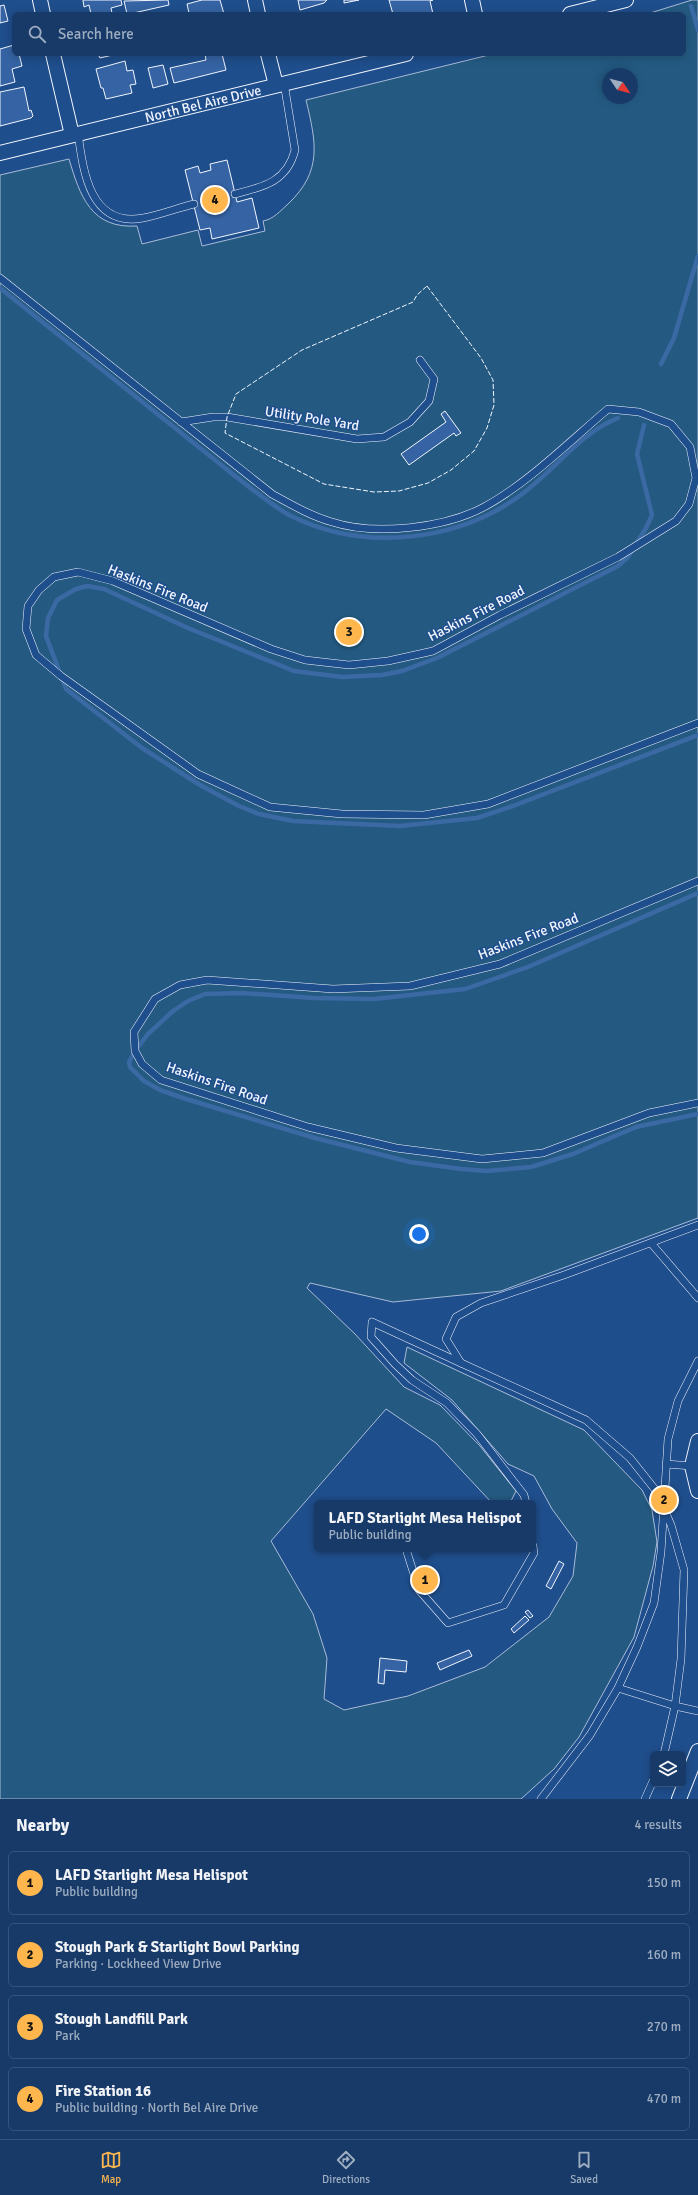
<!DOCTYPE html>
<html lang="en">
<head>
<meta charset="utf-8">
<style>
	:root { --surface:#173a69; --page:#244571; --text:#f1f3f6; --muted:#9eadc0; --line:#36547d; --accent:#ffb74d }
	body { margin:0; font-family:Signika,sans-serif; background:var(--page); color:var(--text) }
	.controls { position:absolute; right:12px; bottom:12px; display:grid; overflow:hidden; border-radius:6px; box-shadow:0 2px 10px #0003 }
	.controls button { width:36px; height:36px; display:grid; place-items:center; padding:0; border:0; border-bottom:1px solid var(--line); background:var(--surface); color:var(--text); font:20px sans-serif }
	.compass { position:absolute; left:602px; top:68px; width:36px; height:36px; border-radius:50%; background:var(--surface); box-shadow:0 2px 10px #0003; rotate:125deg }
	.you { position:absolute; left:419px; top:1234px; width:14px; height:14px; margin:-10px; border:3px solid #fff; border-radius:50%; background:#1a73e8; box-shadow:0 0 0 6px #1a73e833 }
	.badge { display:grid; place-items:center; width:26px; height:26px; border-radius:50%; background:var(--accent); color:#111; font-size:13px; font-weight:700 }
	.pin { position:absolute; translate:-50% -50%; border:2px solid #fff; box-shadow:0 1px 4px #0006 }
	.popup { position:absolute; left:314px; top:1500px; width:222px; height:52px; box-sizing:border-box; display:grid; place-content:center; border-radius:6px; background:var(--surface); filter:drop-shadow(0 1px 3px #0005); font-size:13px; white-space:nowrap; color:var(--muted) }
	.popup b { font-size:15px; color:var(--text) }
	.popup::after { content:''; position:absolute; left:50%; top:100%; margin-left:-8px; border:8px solid transparent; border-top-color:var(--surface) }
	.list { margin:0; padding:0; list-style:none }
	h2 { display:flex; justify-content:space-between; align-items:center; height:52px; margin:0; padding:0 16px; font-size:17px }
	h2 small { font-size:13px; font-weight:400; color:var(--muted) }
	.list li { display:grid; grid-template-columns:26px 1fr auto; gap:12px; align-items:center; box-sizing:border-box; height:64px; margin:0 8px 8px; padding:0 8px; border:1px solid var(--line); border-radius:6px }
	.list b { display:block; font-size:15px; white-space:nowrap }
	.list p { margin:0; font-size:13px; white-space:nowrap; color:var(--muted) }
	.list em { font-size:13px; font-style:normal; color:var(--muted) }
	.icon { flex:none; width:22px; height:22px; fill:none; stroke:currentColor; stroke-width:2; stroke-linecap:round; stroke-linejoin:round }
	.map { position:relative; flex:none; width:698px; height:1799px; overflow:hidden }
	.search { position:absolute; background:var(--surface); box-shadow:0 2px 10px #0003; left:12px; right:12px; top:12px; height:44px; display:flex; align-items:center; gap:10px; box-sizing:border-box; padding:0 14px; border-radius:6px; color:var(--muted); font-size:15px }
	.sheet { height:340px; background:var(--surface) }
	nav { display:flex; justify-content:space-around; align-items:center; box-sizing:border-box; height:56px; border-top:1px solid var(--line); background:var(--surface); font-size:11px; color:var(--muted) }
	nav a { display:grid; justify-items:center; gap:2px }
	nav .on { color:var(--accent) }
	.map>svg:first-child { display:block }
	.green { fill:#245a82; stroke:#a8bbd7; fill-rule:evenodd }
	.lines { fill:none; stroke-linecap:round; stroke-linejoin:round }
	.stream { stroke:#3b69a3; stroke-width:4.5 }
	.building { fill:#3563a3; stroke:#f2f6ff }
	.lane-casing { stroke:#f2f6ff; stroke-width:8 }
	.street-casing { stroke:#f2f6ff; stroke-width:16 }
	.lane { stroke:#1f4e8c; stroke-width:7 }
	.street { stroke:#1f4e8c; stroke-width:14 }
	.fence { stroke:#f2f6ff; stroke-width:1; stroke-dasharray:5 2; stroke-linecap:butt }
	.labels { text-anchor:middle; stroke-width:3; stroke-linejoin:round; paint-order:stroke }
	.street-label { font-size:14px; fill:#f2f6ff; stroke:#1f4e8c }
</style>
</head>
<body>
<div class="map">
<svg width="698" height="1799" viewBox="0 0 698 1799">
	<rect width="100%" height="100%" fill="#1f4e8c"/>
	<path class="green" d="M692 0H698V1218L501 1291 393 1302 310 1283 307 1288 355 1334 404 1387 440 1405 480 1446 516 1491 510 1503H492L436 1443 386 1409 271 1541 313 1614 327 1658 324 1699 344 1710 408 1696 485 1667 549 1617 573 1576 577 1543 552 1509 534 1476 508 1464 452 1400 404 1363 407 1347 584 1430 642 1490 652 1510 657 1542 653 1566 634 1637 579 1737 554 1769 521 1799H0V175L69 159C80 196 91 229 137 226L142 244 198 230 202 246 265 231 263 221C274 219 280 211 288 204 323 171 316 142 306 100L493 54H684V14H647ZM608 74H632V98H608Z"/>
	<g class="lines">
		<g class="stream">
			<polyline points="691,6 698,30"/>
			<path d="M0 288 235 476C252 489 270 504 289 515 364 553 461 542 526 491 557 467 582 432 618 418"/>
			<polyline points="661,364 674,338 698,256"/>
			<polyline points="644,425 637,454 652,515 646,528 628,557 618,566 437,658 402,671 382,675 342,677 294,671 188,628 104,589 87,586 76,589 57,600 48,618 46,636 66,689 142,748 200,785 239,806 259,814 293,821 400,826 477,818 513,806 698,735"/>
			<polyline points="698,893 528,967 465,989 374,999 314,998 242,993 205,994 188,1001 173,1011 148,1034 135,1051 129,1062 130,1067 144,1081 160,1090 186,1099 315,1138 410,1162 461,1169 487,1171 531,1167 573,1154 636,1127 698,1114"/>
		</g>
	</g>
	<g class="building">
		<polygon points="83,0 121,0 122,5 111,8 112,13 91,14 89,5 84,7"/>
		<polygon points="168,0 169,5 129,14 127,14 124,1"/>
		<polygon points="202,0 220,0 224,14 185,14 189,13 187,4"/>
		<polygon points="298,0 327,0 324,3 300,10"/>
		<polygon points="344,0 359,0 344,3"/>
		<polygon points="389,0 433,0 430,1 433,14 393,14"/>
		<polygon points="4,5 8,21 0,23 0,6"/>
		<polygon points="14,45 14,54 19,54 22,66 12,69 15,82 0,86 0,49"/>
		<polygon points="98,54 117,54 100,58"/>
		<polygon points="205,54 222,54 226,70 174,83 170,68 206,60"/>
		<polygon points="125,61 127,71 133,70 136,84 130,85 132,93 106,99 103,88 101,88 96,69"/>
		<polygon points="163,65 168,84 153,88 148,68"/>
		<polygon points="24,87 29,111 31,110 33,116 31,118 0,126 0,92"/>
		<polygon points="227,160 237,202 252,198 259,228 212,239 210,228 200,230 185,170 198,166 200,173 211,170 210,164"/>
		<polygon points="445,411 461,433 456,436 454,433 409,465 401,454 446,422 441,414"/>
		<polygon points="559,1561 564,1564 551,1589 546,1586"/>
		<polygon points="528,1610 533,1616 530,1618 525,1612"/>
		<polygon points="525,1616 529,1620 514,1633 511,1629"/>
		<polygon points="469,1650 472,1656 440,1670 437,1663"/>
		<polygon points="380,1658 407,1661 406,1672 385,1670 384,1684 378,1683"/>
	</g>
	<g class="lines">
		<defs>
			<g id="lane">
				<path d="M78 133C83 171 90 228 143 218 160 215 177 208 194 204"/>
				<path d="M235 194C263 187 287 182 295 150L284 83"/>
				<path d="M0 278 272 494C292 505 311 516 332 522 375 536 445 528 484 507 527 484 570 441 608 409L639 412 671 424 690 447 696 478 689 504 676 521 618 557 500 615 433 651 388 661 349 665 305 660 271 649 113 581 78 572 54 577 39 590 28 606 26 629 36 655 61 676 198 774 270 807 342 814 424 815 488 804 698 723"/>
				<polyline points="181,422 213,417 227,417 357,439 384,437 410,422 429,401 434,379 420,360"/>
				<polyline points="698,881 500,964 410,986 333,989 207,980 180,985 155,999 134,1032 135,1051 142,1064 161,1080 308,1127 396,1148 482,1159 543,1153 649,1113 698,1103"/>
				<polyline points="651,1243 698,1298"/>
				<polyline points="461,1363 372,1322 371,1337 395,1364 412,1380 447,1403 477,1434 524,1495 526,1503"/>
				<polyline points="666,1464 692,1466"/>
				<polyline points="406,1549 419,1590 448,1623 504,1605 534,1553 533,1546"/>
				<polyline points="618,1688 675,1706 698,1711"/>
				<polyline points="664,1754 675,1706 681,1659 684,1570 671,1525 657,1492 630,1458 586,1420 461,1363 446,1339 456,1317 481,1303 564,1275 698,1225"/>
				<polyline points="541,1799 590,1735 618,1688 637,1647 654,1603 661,1552 668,1439 678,1401 698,1361"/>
				<polyline points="645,1799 653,1781"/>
			</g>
			<g id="street">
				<polyline points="40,0 43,14"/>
				<polyline points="255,0 258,14"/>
				<polyline points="472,0 475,14"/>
				<polyline points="570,14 626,0"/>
				<polyline points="53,54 72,135"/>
				<polyline points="268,54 276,85"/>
				<path id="s1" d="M0 153 406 54"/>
				<polyline points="698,1441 692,1466 698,1491"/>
				<polyline points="679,1799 698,1751"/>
			</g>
		</defs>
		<use href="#lane" class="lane-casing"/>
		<use href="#street" class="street-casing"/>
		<use href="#lane" class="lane"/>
		<use href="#street" class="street"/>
		<polygon class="fence" points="427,286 481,358 493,380 494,405 487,428 474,451 451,470 428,483 399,491 374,492 324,484 225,433 227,417 236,394 302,350 413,302 417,295"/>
	</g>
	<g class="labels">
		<g class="street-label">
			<text dy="5" stroke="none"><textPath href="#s1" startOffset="209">North Bel Aire Drive</textPath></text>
			<text transform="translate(312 418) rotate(9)" y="5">Utility Pole Yard</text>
			<text transform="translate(158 588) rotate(22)" y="5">Haskins Fire Road</text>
			<text transform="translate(476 613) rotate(-27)" y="5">Haskins Fire Road</text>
			<text transform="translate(528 936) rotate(-21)" y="5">Haskins Fire Road</text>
			<text transform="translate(217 1083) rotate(19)" y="5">Haskins Fire Road</text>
		</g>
	</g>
</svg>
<div class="controls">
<button><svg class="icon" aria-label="layers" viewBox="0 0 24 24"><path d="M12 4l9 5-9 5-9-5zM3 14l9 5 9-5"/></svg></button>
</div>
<svg class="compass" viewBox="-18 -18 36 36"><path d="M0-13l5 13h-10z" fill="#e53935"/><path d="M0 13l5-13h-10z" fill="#9eadc0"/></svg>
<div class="you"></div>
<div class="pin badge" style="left:425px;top:1580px">1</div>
<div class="popup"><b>LAFD Starlight Mesa Helispot</b>Public building</div>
<div class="pin badge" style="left:664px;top:1500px">2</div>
<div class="pin badge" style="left:349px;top:632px">3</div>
<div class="pin badge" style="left:215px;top:200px">4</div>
<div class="search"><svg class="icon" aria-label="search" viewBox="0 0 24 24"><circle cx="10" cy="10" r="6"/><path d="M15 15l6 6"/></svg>Search here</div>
</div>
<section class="sheet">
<h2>Nearby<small>4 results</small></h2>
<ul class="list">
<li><span class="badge">1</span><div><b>LAFD Starlight Mesa Helispot</b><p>Public building</p></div><em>150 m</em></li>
<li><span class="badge">2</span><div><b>Stough Park &amp; Starlight Bowl Parking</b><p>Parking · Lockheed View Drive</p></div><em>160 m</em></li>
<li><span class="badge">3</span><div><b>Stough Landfill Park</b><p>Park</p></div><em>270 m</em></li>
<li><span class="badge">4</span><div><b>Fire Station 16</b><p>Public building · North Bel Aire Drive</p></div><em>470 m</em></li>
</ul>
</section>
<nav>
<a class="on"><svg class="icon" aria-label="map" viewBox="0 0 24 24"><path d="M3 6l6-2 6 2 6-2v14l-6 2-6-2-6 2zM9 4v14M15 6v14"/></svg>Map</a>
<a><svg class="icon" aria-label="directions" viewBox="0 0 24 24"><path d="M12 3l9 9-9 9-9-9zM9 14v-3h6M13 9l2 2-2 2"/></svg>Directions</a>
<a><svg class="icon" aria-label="saved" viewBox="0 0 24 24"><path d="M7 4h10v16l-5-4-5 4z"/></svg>Saved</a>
</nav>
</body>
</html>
